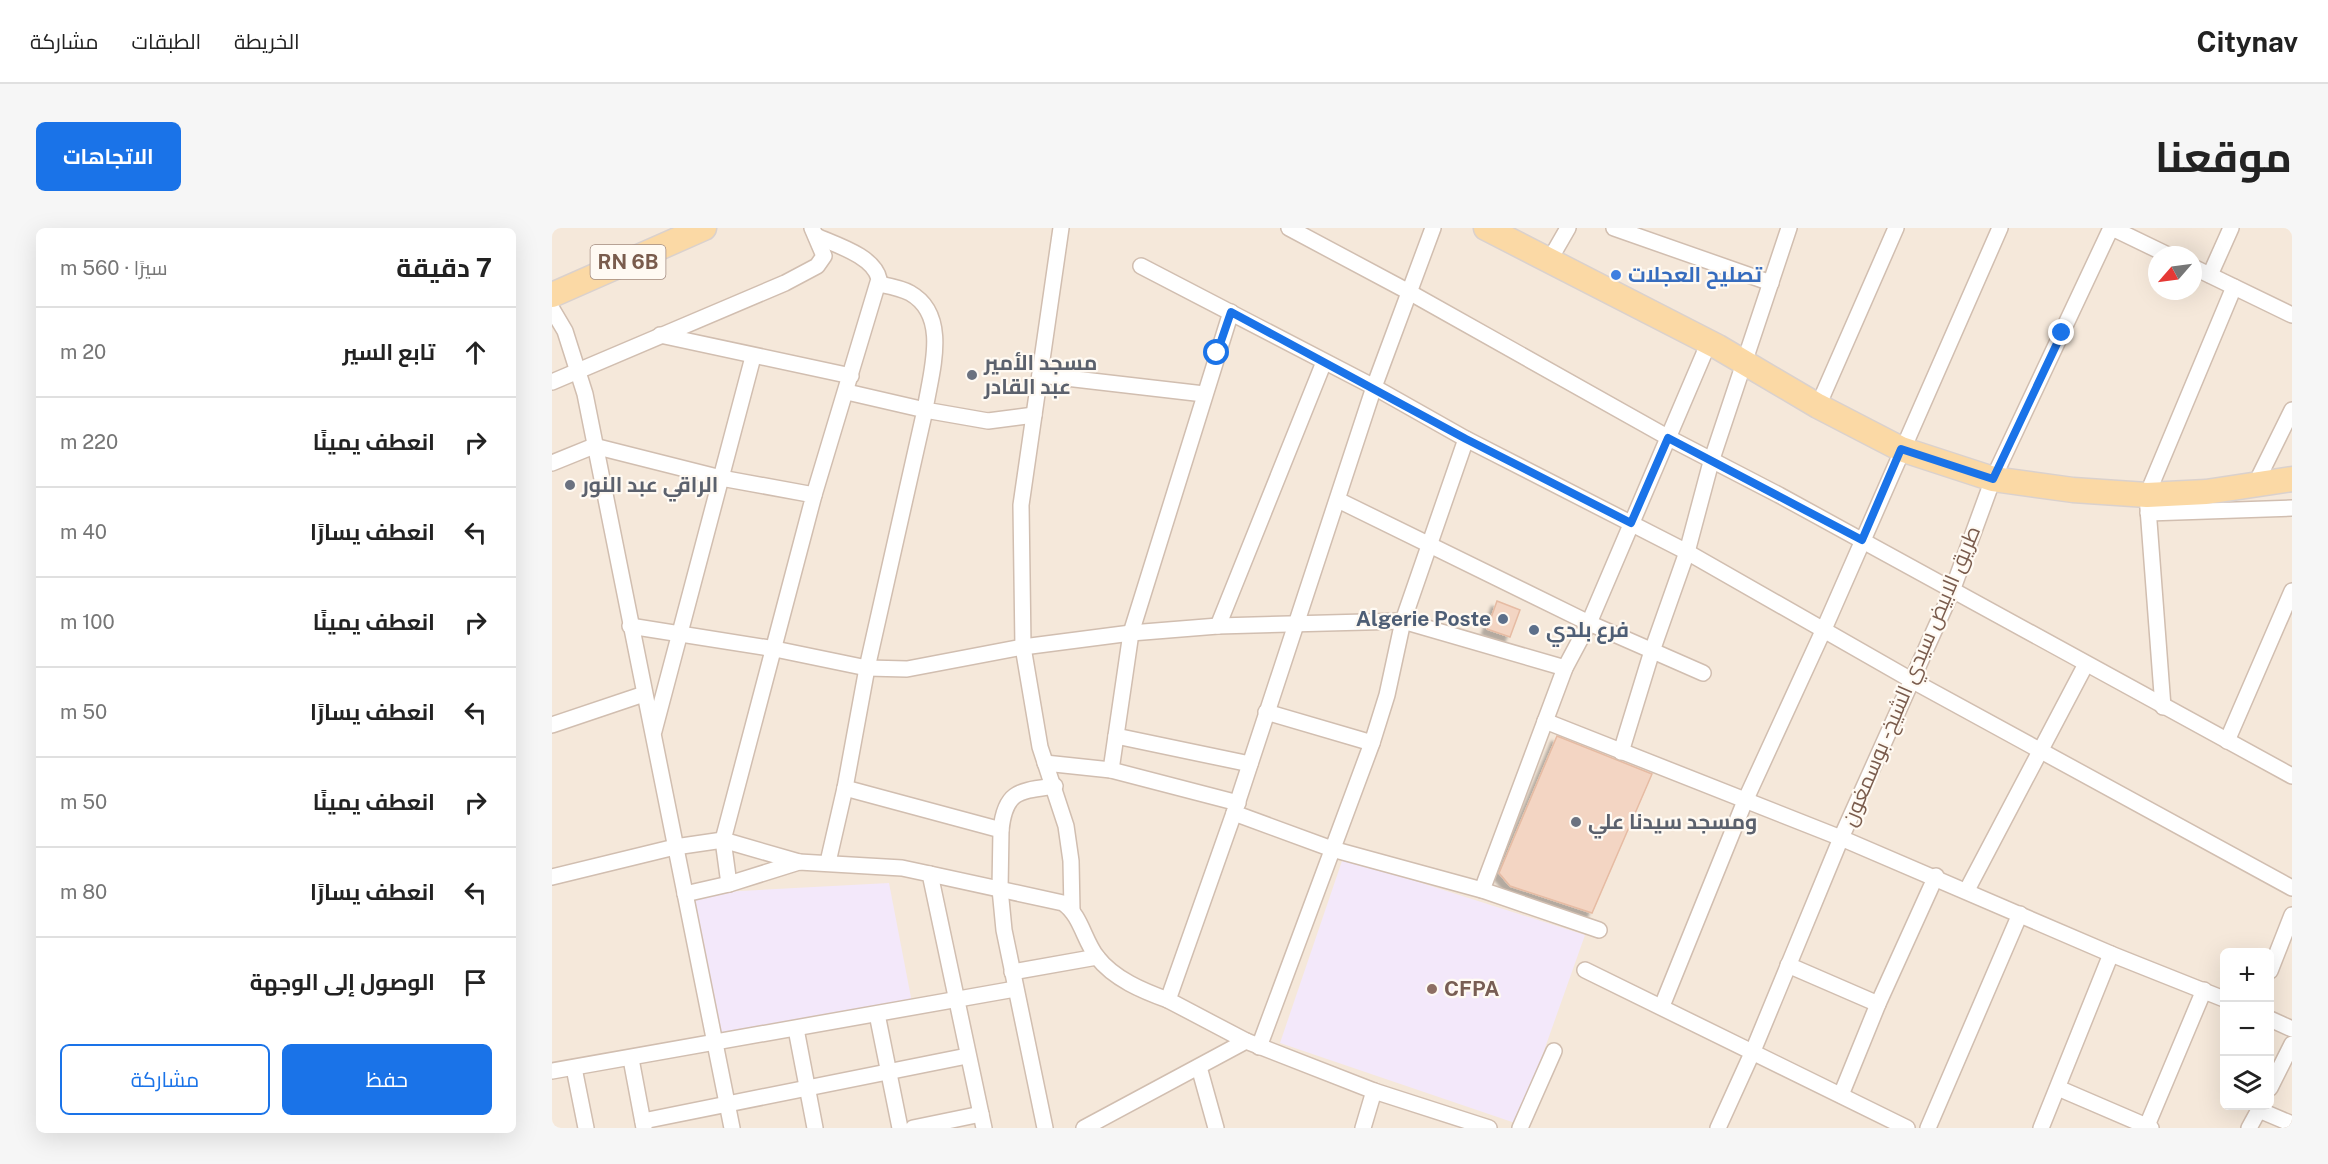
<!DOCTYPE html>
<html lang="ar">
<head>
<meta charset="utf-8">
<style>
	:root { --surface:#fff; --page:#f6f6f6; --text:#222; --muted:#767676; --line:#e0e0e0; --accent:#1a73e8 }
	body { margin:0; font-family:"Public Sans",Cairo,sans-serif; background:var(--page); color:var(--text); direction:rtl }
	.controls { position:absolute; right:18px; bottom:18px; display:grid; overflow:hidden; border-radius:9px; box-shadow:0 6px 24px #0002 }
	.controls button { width:54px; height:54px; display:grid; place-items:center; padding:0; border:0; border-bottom:2px solid var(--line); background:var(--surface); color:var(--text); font:30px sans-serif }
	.compass { position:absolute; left:1596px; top:18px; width:54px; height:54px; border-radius:50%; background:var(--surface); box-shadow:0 6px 24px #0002; rotate:242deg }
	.stop { position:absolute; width:18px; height:18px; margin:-14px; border:4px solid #1a73e8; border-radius:50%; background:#fff }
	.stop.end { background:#1a73e8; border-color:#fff; box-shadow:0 2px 6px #0008 }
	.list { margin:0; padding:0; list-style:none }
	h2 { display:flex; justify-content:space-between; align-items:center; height:78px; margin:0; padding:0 24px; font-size:26px }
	h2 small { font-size:20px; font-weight:400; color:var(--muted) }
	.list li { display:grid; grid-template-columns:39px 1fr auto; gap:18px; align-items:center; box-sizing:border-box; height:90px; padding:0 24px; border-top:2px solid var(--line) }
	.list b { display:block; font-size:22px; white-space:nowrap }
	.list em { font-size:20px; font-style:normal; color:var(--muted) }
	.actions { display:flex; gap:12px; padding:18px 24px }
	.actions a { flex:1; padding:14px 0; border:2px solid var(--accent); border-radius:9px; text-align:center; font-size:21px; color:var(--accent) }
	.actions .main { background:var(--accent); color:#fff }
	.icon { flex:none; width:33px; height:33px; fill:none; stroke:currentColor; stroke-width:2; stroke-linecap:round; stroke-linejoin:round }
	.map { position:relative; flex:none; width:1740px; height:900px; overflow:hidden; direction:ltr; border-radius:9px }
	header { display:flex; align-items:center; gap:36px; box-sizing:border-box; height:84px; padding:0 30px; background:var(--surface); border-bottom:2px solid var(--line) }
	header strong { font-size:28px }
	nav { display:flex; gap:33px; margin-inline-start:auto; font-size:21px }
	.intro { display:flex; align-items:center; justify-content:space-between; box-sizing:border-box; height:144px; padding:0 36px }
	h1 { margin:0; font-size:42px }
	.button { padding:15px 27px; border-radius:9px; background:var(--accent); color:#fff; font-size:21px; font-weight:700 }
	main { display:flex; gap:36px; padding:0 36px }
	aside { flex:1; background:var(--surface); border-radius:9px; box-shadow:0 6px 24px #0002 }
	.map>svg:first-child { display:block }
	.residential { fill:#f5e8da; fill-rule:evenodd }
	.education { fill:#f3e8fa }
	.building { fill:#f3d5c3; stroke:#e6bba3; stroke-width:1.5; filter:url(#shadow) }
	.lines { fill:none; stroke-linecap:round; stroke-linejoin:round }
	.street-casing { stroke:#d1beb0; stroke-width:18 }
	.primary-casing { stroke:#dad1cd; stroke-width:27 }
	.street { stroke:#fff; stroke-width:15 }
	.primary { stroke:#fbd9a5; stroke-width:24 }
	.route { stroke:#1a73e8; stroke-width:8 }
	.shop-dot { fill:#3f7fe0; stroke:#fffaf3; stroke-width:2 }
	.worship-dot { fill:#6b7280; stroke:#fffaf3; stroke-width:2 }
	.service-dot { fill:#5c6f8a; stroke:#fffaf3; stroke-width:2 }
	.education-dot { fill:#8d6e63; stroke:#fffaf3; stroke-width:2 }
	.labels { text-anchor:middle; stroke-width:4.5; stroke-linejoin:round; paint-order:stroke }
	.shield { fill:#fffaf3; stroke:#a28b7f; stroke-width:1.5 }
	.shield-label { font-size:20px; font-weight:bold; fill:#7a5c4d }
	.shop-label { font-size:21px; font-weight:bold; fill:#366cbe; stroke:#fffaf3; text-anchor:start }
	.worship-label { font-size:21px; font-weight:bold; fill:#5b616d; stroke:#fffaf3; text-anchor:start }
	.service-label { font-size:21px; font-weight:bold; fill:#4e5e75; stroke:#fffaf3; text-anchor:end }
	.street-label { font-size:21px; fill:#7a5c4d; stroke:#fffaf3 }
	.education-label { font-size:21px; font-weight:bold; fill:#785e54; stroke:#fffaf3; text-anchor:start }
</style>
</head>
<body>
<header>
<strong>Citynav</strong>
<nav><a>الخريطة</a><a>الطبقات</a><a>مشاركة</a></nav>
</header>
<div class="intro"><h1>موقعنا</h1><a class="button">الاتجاهات</a></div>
<main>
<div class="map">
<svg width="1740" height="900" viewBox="0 0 1740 900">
	<defs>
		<filter id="shadow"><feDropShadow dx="-5.5" dy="5.5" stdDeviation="1.5" flood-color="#0004"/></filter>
	</defs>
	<rect width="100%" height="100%" fill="#fdf6ec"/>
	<path class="residential" d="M0 0H1740V900H0ZM1605 27H1641V63H1605ZM1672 724H1718V878H1672Z"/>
	<g class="education">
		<polygon points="791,630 1033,707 966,896 728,815"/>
		<polygon points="337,655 361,780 164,815 133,666"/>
	</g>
	<g class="building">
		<polygon points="945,373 968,382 958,409 935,401"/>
		<polygon points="1005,508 1100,546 1040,685 958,658 947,645"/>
	</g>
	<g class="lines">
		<defs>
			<g id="street">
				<polyline points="509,0 469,277 471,419 488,519 514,598 519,633 520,683"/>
				<polyline points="737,0 857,64 1117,210 1227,267 1740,548"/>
				<polyline points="881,0 822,159 682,585 780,621 930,662 1047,702"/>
				<polyline points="1062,0 1219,55"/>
				<polyline points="1560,0 1616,27"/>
				<polyline points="997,33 1016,0"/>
				<polyline points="589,38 822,159 914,211 1135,324 1361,453 1740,660"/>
				<polyline points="1641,39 1740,87"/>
				<polyline points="1658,47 1679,0"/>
				<path d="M327 56C337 58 349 60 358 65 399 88 378 147 373 182L436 193 482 187"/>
				<polyline points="0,81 13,103 33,166 180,900"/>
				<polyline points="108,107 299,148"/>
				<polyline points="488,147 652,166"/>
				<polyline points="0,154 233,55 265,38 272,28 260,0"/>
				<polyline points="1266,178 1344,0"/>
				<polyline points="0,235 42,218 169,250 262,267 171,612 177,656"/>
				<polyline points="1703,257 1740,182"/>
				<path d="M262 267 327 51C322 28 284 17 264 8"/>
				<polyline points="786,272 1037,395 1151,445"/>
				<polyline points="1596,285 1740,280"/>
				<polyline points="78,398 223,421 315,440 355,441 471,419 579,405 666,398 851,393 1013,440"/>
				<polyline points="666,398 772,134"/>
				<polyline points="1611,479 1595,267 1682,59"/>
				<polyline points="714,484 820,515"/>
				<polyline points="993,493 1289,610 1559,726 1672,771"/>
				<polyline points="0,497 92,466"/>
				<polyline points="102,503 201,129"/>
				<polyline points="564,508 698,536"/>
				<polyline points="1675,513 1740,363"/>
				<polyline points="1069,524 1100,423 1135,324 1159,234 1237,0"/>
				<polyline points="493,535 559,542 686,575"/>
				<polyline points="559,542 579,405 679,84"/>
				<polyline points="293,560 449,602 448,661 452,702 493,900"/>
				<polyline points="682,585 616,772 694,813"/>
				<path d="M449 602C453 562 468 563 503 558"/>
				<polyline points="276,634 293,560 315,440 373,182 295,164"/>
				<path d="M378 646 511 675C529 687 532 713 545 729 562 751 591 763 616 772"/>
				<polyline points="0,649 123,619 171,612 247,634"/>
				<polyline points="930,662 1013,440 1037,395 1157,114"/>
				<polyline points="1415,662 1534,436"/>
				<polyline points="133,666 177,656 247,634 350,640 378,646 432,900"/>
				<polyline points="1236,737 1326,776"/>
				<polyline points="1033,742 1355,900"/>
				<polyline points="1718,743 1740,687"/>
				<polyline points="460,744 545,729"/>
				<polyline points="1110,778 1193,573 1272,401 1448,0"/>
				<polyline points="325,786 348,900"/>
				<polyline points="1718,791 1740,801"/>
				<polyline points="244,801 263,900"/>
				<polyline points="707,819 820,515 835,467 851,393 914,211"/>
				<polyline points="79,831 92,900"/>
				<polyline points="647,839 664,900"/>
				<polyline points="22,840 34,900"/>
				<polyline points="0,843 463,761"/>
				<polyline points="1506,860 1599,900"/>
				<polyline points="1718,860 1740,816"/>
				<polyline points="1289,867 1326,776 1384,648"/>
				<polyline points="1707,882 1740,896"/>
				<polyline points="91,893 415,828"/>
				<polyline points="361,900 429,886"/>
				<polyline points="532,900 694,813 822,863 937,900"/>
				<polyline points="811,900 822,863"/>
				<polyline points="968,900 1002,823"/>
				<polyline points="1166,900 1201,823 1289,610 1400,363 1441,251 1559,0"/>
				<polyline points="1376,900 1468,686"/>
				<polyline points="1489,900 1559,726"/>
				<polyline points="1594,900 1652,762"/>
				<polyline points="1697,900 1709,878"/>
			</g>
			<g id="primary">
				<polyline points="934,0 1166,119 1266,178 1349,221 1441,251 1521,262 1595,267 1654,264 1740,251"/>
				<polyline points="0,67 152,0"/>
			</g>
		</defs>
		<use href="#street" class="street-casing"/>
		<use href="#primary" class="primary-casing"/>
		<use href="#street" class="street"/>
		<use href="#primary" class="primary"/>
	</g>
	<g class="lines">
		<polyline class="route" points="665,125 679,84 914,211 1079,295 1116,210 1310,312 1349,221 1441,251 1510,105"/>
	</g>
	<circle class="shop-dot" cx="1064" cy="47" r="6"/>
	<g class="worship-dot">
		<circle cx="420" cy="147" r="6"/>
		<circle cx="18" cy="257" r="6"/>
		<circle cx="1024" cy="594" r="6"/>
	</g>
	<g class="service-dot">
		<circle cx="951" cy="391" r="6"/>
		<circle cx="982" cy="402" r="6"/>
	</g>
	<circle class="education-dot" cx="880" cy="761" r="6"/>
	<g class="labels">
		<rect class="shield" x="38.5" y="17" width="75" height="34" rx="4.5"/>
		<g class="shield-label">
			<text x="76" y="41">RN 6B</text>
		</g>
		<g class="shop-label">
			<text x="1076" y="54">تصليح العجلات</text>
		</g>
		<g class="worship-label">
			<text x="432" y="142">مسجد الأمير<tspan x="432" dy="24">عبد القادر</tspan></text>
			<text x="30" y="264">الراقي عبد النور</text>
			<text x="1036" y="601">ومسجد سيدنا علي</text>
		</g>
		<g class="service-label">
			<text x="939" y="398">Algerie Poste</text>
			<text x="994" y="409" text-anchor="start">فرع بلدي</text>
		</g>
		<g class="street-label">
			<text transform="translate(1359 448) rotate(-67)" y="7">طريق الابيض سيدي الشيخ - بوسمغون</text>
		</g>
		<g class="education-label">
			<text x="892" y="768">CFPA</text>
		</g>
	</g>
</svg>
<div class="controls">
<button>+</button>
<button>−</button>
<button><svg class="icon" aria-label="layers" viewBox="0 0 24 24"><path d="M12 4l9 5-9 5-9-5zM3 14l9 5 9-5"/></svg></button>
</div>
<svg class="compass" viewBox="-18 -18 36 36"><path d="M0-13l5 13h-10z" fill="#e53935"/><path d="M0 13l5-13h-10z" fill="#767676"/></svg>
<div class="stop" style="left:665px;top:125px"></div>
<div class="stop end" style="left:1510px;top:105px"></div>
</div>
<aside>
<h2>7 دقيقة<small>سيرًا · 560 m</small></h2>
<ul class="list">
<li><svg class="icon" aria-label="ahead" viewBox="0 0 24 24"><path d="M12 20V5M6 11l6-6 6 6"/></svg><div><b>تابع السير</b></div><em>20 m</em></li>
<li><svg class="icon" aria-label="right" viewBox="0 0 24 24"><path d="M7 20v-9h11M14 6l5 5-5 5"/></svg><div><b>انعطف يمينًا</b></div><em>220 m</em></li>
<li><svg class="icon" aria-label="left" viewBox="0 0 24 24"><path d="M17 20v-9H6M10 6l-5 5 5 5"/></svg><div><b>انعطف يسارًا</b></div><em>40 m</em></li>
<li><svg class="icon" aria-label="right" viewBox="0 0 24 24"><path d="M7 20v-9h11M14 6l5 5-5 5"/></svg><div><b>انعطف يمينًا</b></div><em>100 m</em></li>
<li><svg class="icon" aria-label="left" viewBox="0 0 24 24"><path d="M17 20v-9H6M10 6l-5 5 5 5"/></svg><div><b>انعطف يسارًا</b></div><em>50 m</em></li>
<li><svg class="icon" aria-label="right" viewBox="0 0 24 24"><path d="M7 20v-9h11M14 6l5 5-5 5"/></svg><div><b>انعطف يمينًا</b></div><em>50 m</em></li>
<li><svg class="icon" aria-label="left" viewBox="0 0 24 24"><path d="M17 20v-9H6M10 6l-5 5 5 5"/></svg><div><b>انعطف يسارًا</b></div><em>80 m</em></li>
<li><svg class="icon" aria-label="arrive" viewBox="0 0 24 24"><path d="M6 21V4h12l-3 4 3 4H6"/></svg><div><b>الوصول إلى الوجهة</b></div></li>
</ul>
<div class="actions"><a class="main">حفظ</a><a>مشاركة</a></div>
</aside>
</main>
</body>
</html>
